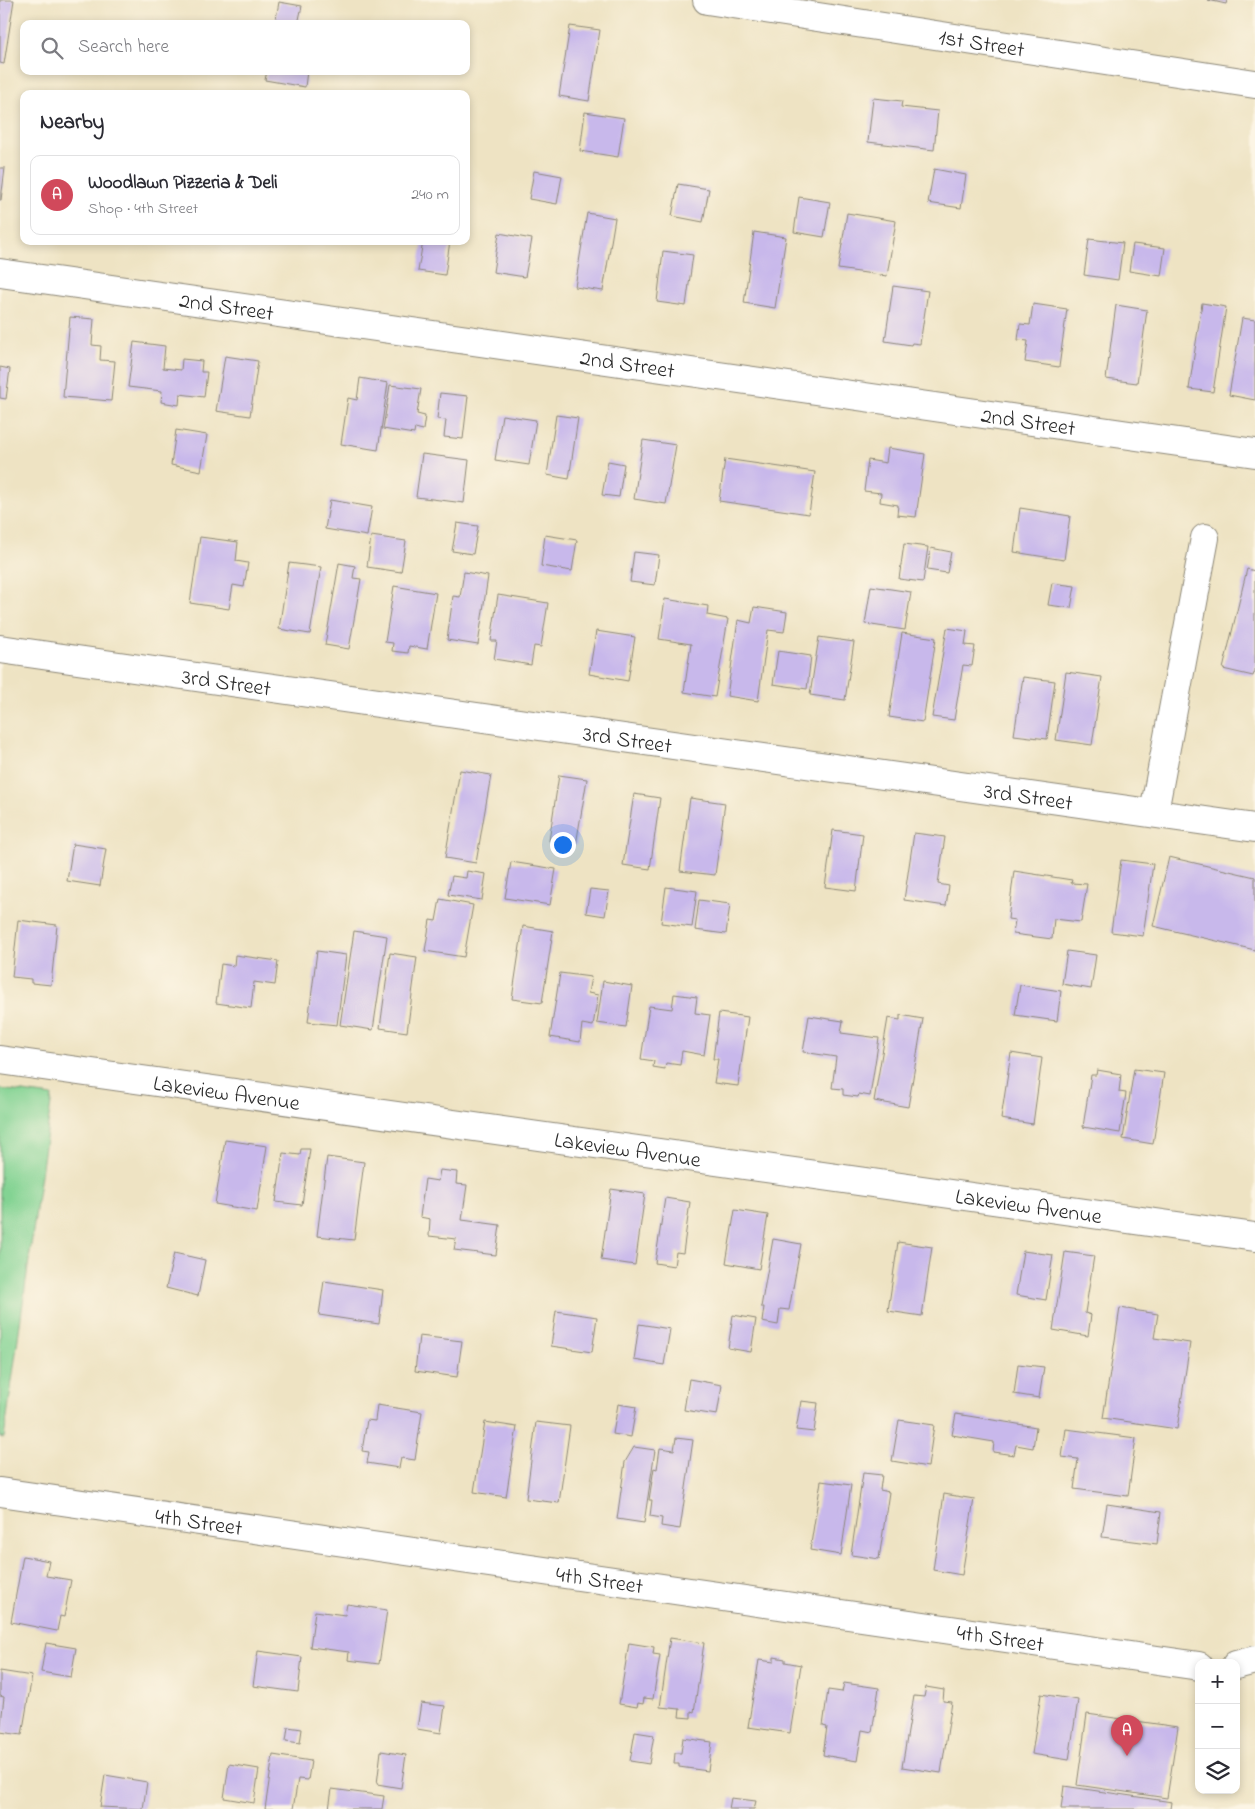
<!DOCTYPE html>
<html lang="en">
<head>
<meta charset="utf-8">
<style>
	:root { --surface:#fff; --page:#f2f2f3; --text:#2b2b33; --muted:#7c7c81; --line:#e1e1e2; --accent:#d1495b }
	body { margin:0; font-family:"Indie Flower",sans-serif; background:var(--page); color:var(--text) }
	.controls { position:absolute; right:15px; bottom:15px; display:grid; overflow:hidden; border-radius:10px; box-shadow:0 2px 8px #0003 }
	.controls button { width:45px; height:45px; display:grid; place-items:center; padding:0; border:0; border-bottom:1px solid var(--line); background:var(--surface); color:var(--text); font:25px sans-serif }
	.you { position:absolute; left:562px; top:844px; width:18px; height:18px; margin:-12px; border:4px solid #fff; border-radius:50%; background:#1a73e8; box-shadow:0 0 0 8px #1a73e833 }
	.badge { display:grid; place-items:center; width:32px; height:32px; border-radius:50%; background:var(--accent); color:#fff; font-size:16px; font-weight:700 }
	.pin { position:absolute; translate:-50% -41px; filter:drop-shadow(0 1px 2px #0008) }
	.pin::after { content:''; position:absolute; top:26px; width:18px; height:15px; background:inherit; clip-path:polygon(0 0,100% 0,50% 100%) }
	.list { margin:0; padding:0; list-style:none }
	h2 { display:flex; justify-content:space-between; align-items:center; height:65px; margin:0; padding:0 20px; font-size:21px }
	h2 small { font-size:16px; font-weight:400; color:var(--muted) }
	.list li { display:grid; grid-template-columns:32px 1fr auto; gap:15px; align-items:center; box-sizing:border-box; height:80px; margin:0 10px 10px; padding:0 10px; border:1px solid var(--line); border-radius:10px }
	.list b { display:block; font-size:19px; white-space:nowrap }
	.list p { margin:0; font-size:16px; white-space:nowrap; color:var(--muted) }
	.list em { font-size:16px; font-style:normal; color:var(--muted) }
	.icon { flex:none; width:28px; height:28px; fill:none; stroke:currentColor; stroke-width:2; stroke-linecap:round; stroke-linejoin:round }
	.map { position:relative; flex:none; width:1255px; height:1809px; overflow:hidden }
	.search { position:absolute; background:var(--surface); box-shadow:0 2px 8px #0003; left:20px; top:20px; width:450px; height:55px; display:flex; align-items:center; gap:12px; box-sizing:border-box; padding:0 18px; border-radius:10px; color:var(--muted); font-size:19px }
	.panel { position:absolute; background:var(--surface); box-shadow:0 2px 8px #0003; left:20px; top:90px; width:450px; height:155px; border-radius:10px }
	.map>svg:first-child { display:block }
	.green { fill:#83d393; stroke:#577f5f }
	.building { fill:#c8b8eb }
	.lines { fill:none; stroke-linecap:round; stroke-linejoin:round }
	.minor-casing { stroke:#8c8777; stroke-width:30 }
	.minor { stroke:#fff; stroke-width:28 }
	.labels { text-anchor:middle; stroke-width:4; stroke-linejoin:round; paint-order:stroke }
	.street-label { font-size:22px; fill:#2b2b2b; stroke:#fcf5e5 }
</style>
</head>
<body>
<div class="map">
<svg width="1255" height="1809" viewBox="0 0 1255 1809">
	<rect width="100%" height="100%" fill="#fcf5e5"/>
	<filter id="ink" filterUnits="userSpaceOnUse"><feTurbulence type="fractalNoise" baseFrequency=".02" numOctaves="2"/><feDisplacementMap in="SourceGraphic" scale="10" xChannelSelector="R" yChannelSelector="G"/><feConvolveMatrix kernelMatrix="1 2 1 2 8 2 1 2 1" color-interpolation-filters="sRGB"/></filter>
	<filter id="wash" filterUnits="userSpaceOnUse"><feTurbulence type="fractalNoise" baseFrequency=".0096" numOctaves="4" result="noise"/><feDisplacementMap in="SourceGraphic" scale="20" xChannelSelector="R" yChannelSelector="G"/><feGaussianBlur stdDeviation="1.12" result="paint"/><feColorMatrix in="noise" values="0 0 0 0 0 0 0 0 0 0 0 0 0 0 0 0 0 1.4 0 .05"/><feComposite in="paint" operator="in"/></filter>
	<g filter="url(#wash)">
		<rect width="100%" height="100%" fill="#eee3c3"/>
		<polygon class="green" points="0,1089 52,1096 4,1438 0,1437"/>
		<g id="blocks">
			<g class="building">
				<polygon points="0,0 14,0 4,64 0,63"/>
				<polygon points="1208,0 1227,0 1226,4"/>
				<polygon points="279,2 302,6 298,24 275,24"/>
				<polygon points="570,26 600,30 589,101 559,96"/>
				<polygon points="267,71 307,71 305,87 265,80"/>
				<polygon points="873,98 902,101 901,107 938,111 934,150 868,142"/>
				<polygon points="585,112 624,118 618,157 580,151"/>
				<polygon points="0,168 5,168 1,200 0,200"/>
				<polygon points="934,169 966,175 961,208 928,203"/>
				<polygon points="534,171 562,176 557,204 529,199"/>
				<polygon points="678,184 709,189 703,222 672,216"/>
				<polygon points="799,197 830,202 824,237 794,232"/>
				<polygon points="587,213 615,218 603,291 575,287"/>
				<polygon points="847,213 896,221 887,276 838,269"/>
				<polygon points="754,232 786,237 775,308 744,303"/>
				<polygon points="499,233 532,239 525,277 493,272"/>
				<polygon points="1089,239 1123,243 1118,280 1084,275"/>
				<polygon points="423,241 450,241 445,275 418,271"/>
				<polygon points="1133,244 1165,248 1161,276 1129,271"/>
				<polygon points="663,251 693,255 686,306 657,302"/>
				<polygon points="893,286 928,291 920,344 912,343 911,345 885,341"/>
				<polygon points="1202,303 1226,307 1213,392 1189,389"/>
				<polygon points="1033,304 1067,309 1059,367 1025,362 1028,341 1018,340 1020,324 1030,325"/>
				<polygon points="1116,305 1147,310 1137,383 1106,379"/>
				<polygon points="70,317 94,319 92,345 101,346 100,360 115,361 111,401 63,397"/>
				<polygon points="1242,318 1255,320 1255,400 1229,395"/>
				<polygon points="134,342 165,346 163,368 181,370 182,359 202,361 201,372 207,372 204,397 180,394 179,405 161,402 162,391 128,387"/>
				<polygon points="225,356 258,361 250,416 216,411"/>
				<polygon points="0,367 10,369 6,399 0,398"/>
				<polygon points="360,378 388,383 378,450 341,444 348,398 357,400"/>
				<polygon points="390,385 421,389 417,414 425,416 423,430 415,428 414,434 383,429"/>
				<polygon points="440,393 468,396 463,439 444,437 446,420 437,419"/>
				<polygon points="502,415 536,420 529,465 495,460"/>
				<polygon points="556,415 578,418 569,479 547,475"/>
				<polygon points="176,430 207,435 201,471 171,465"/>
				<polygon points="643,440 676,445 666,504 634,499"/>
				<polygon points="888,448 925,454 916,517 897,515 898,505 880,502 881,493 864,491 868,460 886,463"/>
				<polygon points="422,454 469,460 464,503 416,497"/>
				<polygon points="725,459 815,472 809,514 719,501"/>
				<polygon points="608,461 624,464 619,497 602,495"/>
				<polygon points="330,500 372,507 367,536 325,529"/>
				<polygon points="1020,508 1070,516 1064,560 1014,552"/>
				<polygon points="457,523 478,526 473,554 452,551"/>
				<polygon points="545,535 577,540 572,571 541,566"/>
				<polygon points="371,536 406,541 401,572 367,567"/>
				<polygon points="200,537 238,542 236,561 248,563 244,587 233,585 229,609 190,603"/>
				<polygon points="904,544 928,547 923,582 899,579"/>
				<polygon points="931,548 951,552 947,573 927,570"/>
				<polygon points="634,552 659,555 655,585 630,582"/>
				<polygon points="289,563 321,567 310,634 279,629"/>
				<polygon points="339,563 355,566 353,578 361,579 349,649 325,645"/>
				<polygon points="1247,569 1255,571 1255,671 1253,676 1223,669"/>
				<polygon points="464,572 488,576 478,645 447,640 453,596 460,597"/>
				<polygon points="1052,583 1075,586 1071,608 1048,605"/>
				<polygon points="394,586 436,593 427,649 409,646 408,653 392,651 393,643 385,642"/>
				<polygon points="871,586 911,592 905,630 865,624"/>
				<polygon points="498,595 548,603 541,647 534,646 531,665 494,659 497,641 491,641"/>
				<polygon points="665,599 708,606 707,615 728,619 715,697 684,692 691,644 659,639"/>
				<polygon points="754,607 787,612 784,632 768,630 758,701 727,696 738,620 751,623"/>
				<polygon points="947,628 967,631 965,645 975,646 972,666 963,665 954,720 932,717"/>
				<polygon points="596,631 635,637 628,681 589,674"/>
				<polygon points="902,633 936,638 923,722 889,717"/>
				<polygon points="819,637 854,642 845,700 810,695"/>
				<polygon points="778,651 811,656 807,689 773,684"/>
				<polygon points="1066,672 1102,677 1092,745 1056,740"/>
				<polygon points="1023,677 1055,681 1047,739 1014,735"/>
				<polygon points="460,770 491,775 476,863 445,858"/>
				<polygon points="559,775 587,779 576,845 549,841"/>
				<polygon points="634,794 660,798 650,869 623,865"/>
				<polygon points="690,798 725,803 715,875 680,871"/>
				<polygon points="833,830 863,834 856,891 825,887"/>
				<polygon points="914,833 945,837 938,884 949,886 946,906 904,900"/>
				<polygon points="73,844 106,849 100,886 67,881"/>
				<polygon points="1169,857 1255,877 1255,950 1153,926"/>
				<polygon points="1121,860 1153,864 1143,936 1111,932"/>
				<polygon points="511,862 556,869 550,905 505,898"/>
				<polygon points="467,871 486,874 482,900 448,895 452,876 466,878"/>
				<polygon points="1014,871 1072,880 1071,883 1087,884 1081,922 1054,919 1052,939 1013,934 1015,920 1008,919"/>
				<polygon points="666,887 697,891 692,927 661,923"/>
				<polygon points="590,889 609,891 605,916 586,913"/>
				<polygon points="440,899 473,905 464,957 425,951 430,920 436,921"/>
				<polygon points="699,900 730,904 726,934 695,930"/>
				<polygon points="18,920 57,925 51,985 31,983 31,979 12,977"/>
				<polygon points="523,926 553,931 542,1003 512,999"/>
				<polygon points="354,931 387,936 373,1030 340,1025"/>
				<polygon points="317,951 346,955 337,1025 308,1022"/>
				<polygon points="1067,951 1096,955 1091,989 1062,984"/>
				<polygon points="390,953 417,957 407,1032 380,1028"/>
				<polygon points="235,955 278,961 275,985 254,982 251,1008 216,1003 221,964 234,966"/>
				<polygon points="560,973 591,977 588,993 598,995 593,1026 582,1024 580,1042 550,1037"/>
				<polygon points="603,981 632,986 626,1027 597,1023"/>
				<polygon points="1020,985 1061,991 1057,1021 1015,1015"/>
				<polygon points="674,994 697,997 695,1013 710,1015 704,1055 682,1051 680,1065 666,1063 665,1069 653,1067 654,1061 641,1059 649,1006 672,1009"/>
				<polygon points="719,1013 748,1017 738,1086 714,1083 718,1059 713,1059"/>
				<polygon points="900,1015 923,1019 908,1107 874,1101 888,1018 900,1020"/>
				<polygon points="809,1016 843,1021 841,1033 879,1038 870,1096 859,1094 858,1097 843,1095 843,1089 832,1088 836,1057 803,1052"/>
				<polygon points="1011,1053 1042,1058 1033,1124 1001,1119"/>
				<polygon points="1134,1069 1164,1073 1153,1144 1123,1139"/>
				<polygon points="1097,1070 1121,1074 1119,1092 1126,1093 1120,1133 1083,1127 1091,1075 1096,1075"/>
				<polygon points="225,1140 267,1146 257,1211 215,1204"/>
				<polygon points="301,1149 310,1149 302,1205 276,1202 283,1153 300,1155"/>
				<polygon points="327,1157 364,1162 354,1240 317,1236"/>
				<polygon points="440,1170 457,1172 456,1184 467,1185 462,1220 500,1225 496,1255 454,1250 456,1239 429,1236 430,1219 420,1217 425,1179 438,1181"/>
				<polygon points="611,1189 645,1194 635,1265 601,1260"/>
				<polygon points="665,1198 690,1202 683,1253 676,1252 674,1266 655,1263"/>
				<polygon points="735,1210 768,1215 759,1269 726,1263"/>
				<polygon points="773,1239 801,1244 789,1310 780,1309 778,1325 762,1322 764,1307 761,1307"/>
				<polygon points="898,1242 932,1247 922,1316 888,1311"/>
				<polygon points="1023,1251 1053,1255 1046,1300 1016,1295"/>
				<polygon points="1065,1252 1094,1256 1085,1313 1091,1315 1088,1336 1053,1330"/>
				<polygon points="174,1253 205,1260 198,1296 166,1288"/>
				<polygon points="324,1281 383,1290 379,1324 319,1315"/>
				<polygon points="1120,1308 1158,1314 1154,1338 1190,1343 1177,1429 1103,1418"/>
				<polygon points="556,1311 597,1317 592,1352 551,1346"/>
				<polygon points="733,1315 756,1319 751,1352 728,1348"/>
				<polygon points="639,1324 670,1329 664,1365 634,1360"/>
				<polygon points="419,1336 462,1341 457,1377 415,1371"/>
				<polygon points="1018,1364 1044,1367 1039,1398 1014,1394"/>
				<polygon points="689,1379 722,1385 717,1415 684,1410"/>
				<polygon points="801,1401 818,1403 814,1432 796,1430"/>
				<polygon points="618,1404 636,1407 631,1437 613,1434"/>
				<polygon points="377,1405 422,1412 415,1460 401,1458 399,1468 367,1463 369,1452 362,1451 367,1420 375,1421"/>
				<polygon points="956,1414 1036,1427 1033,1448 1016,1445 1014,1455 993,1452 994,1442 952,1435"/>
				<polygon points="899,1420 934,1425 928,1467 892,1461"/>
				<polygon points="485,1422 517,1427 506,1497 474,1492"/>
				<polygon points="536,1422 570,1426 559,1503 526,1499"/>
				<polygon points="1066,1429 1136,1438 1128,1496 1074,1489 1078,1459 1062,1457"/>
				<polygon points="676,1438 693,1440 680,1529 661,1526 662,1518 650,1516 652,1500 649,1500 654,1468 657,1469 660,1448 674,1450"/>
				<polygon points="634,1447 655,1450 644,1523 617,1519 625,1462"/>
				<polygon points="863,1473 882,1475 880,1490 889,1492 879,1559 851,1555"/>
				<polygon points="821,1481 851,1485 841,1555 810,1550"/>
				<polygon points="944,1494 974,1499 962,1575 933,1570"/>
				<polygon points="1107,1504 1161,1512 1157,1544 1102,1537"/>
				<polygon points="23,1556 49,1561 46,1576 71,1580 64,1617 60,1616 57,1631 11,1622"/>
				<polygon points="347,1604 387,1610 379,1664 348,1660 349,1652 310,1647 315,1611 345,1615"/>
				<polygon points="670,1638 704,1643 694,1712 691,1711 691,1718 679,1717 680,1709 660,1707"/>
				<polygon points="46,1643 76,1648 71,1677 41,1672"/>
				<polygon points="629,1643 654,1647 653,1654 660,1655 653,1699 644,1698 643,1704 638,1703 637,1707 619,1704"/>
				<polygon points="258,1651 302,1657 298,1692 253,1686"/>
				<polygon points="774,1657 785,1659 785,1662 801,1665 790,1733 748,1727 759,1660 774,1662"/>
				<polygon points="0,1671 32,1676 22,1735 0,1732 4,1697 0,1696"/>
				<polygon points="844,1683 879,1688 872,1732 862,1730 857,1761 823,1755 827,1727 823,1726 828,1690 842,1692"/>
				<polygon points="926,1687 944,1690 943,1701 952,1702 941,1773 902,1767 914,1696 924,1697"/>
				<polygon points="1041,1694 1078,1700 1069,1760 1032,1754"/>
				<polygon points="421,1703 445,1706 441,1733 417,1729"/>
				<polygon points="1087,1714 1178,1727 1167,1798 1077,1785"/>
				<polygon points="288,1727 302,1729 300,1743 286,1741"/>
				<polygon points="635,1732 654,1735 649,1764 630,1761"/>
				<polygon points="683,1738 712,1742 708,1771 679,1767 679,1764 674,1764 675,1753 681,1753"/>
				<polygon points="381,1751 406,1755 401,1788 377,1784"/>
				<polygon points="273,1755 311,1761 308,1780 298,1779 293,1809 265,1809"/>
				<polygon points="229,1764 259,1769 254,1803 224,1798"/>
				<polygon points="105,1775 147,1782 143,1809 100,1807"/>
				<polygon points="1064,1786 1172,1802 1171,1809 1061,1809"/>
				<polygon points="332,1789 384,1796 382,1809 329,1809"/>
				<polygon points="731,1798 756,1801 754,1809 729,1809"/>
			</g>
		</g>
	</g>
	<g filter="url(#ink)">
		<use href="#blocks" fill-opacity="0" stroke="#8c8777" stroke-width="1"/>
		<g class="lines">
			<defs>
				<g id="minor">
					<path id="s1" d="M707 0 1255 84"/>
					<path id="s2" d="M0 273 1255 453"/>
					<path id="s3" d="M0 649 1255 828"/>
					<polyline points="1154,812 1205,538"/>
					<path id="s4" d="M0 1060 1255 1237"/>
					<path id="s5" d="M0 1492 1199 1666"/>
					<polyline points="1236,1665 1255,1660"/>
				</g>
			</defs>
			<use href="#minor" class="minor-casing"/>
			<use href="#minor" class="minor"/>
		</g>
	</g>
	<g class="labels">
		<g class="street-label">
			<text dy="8" stroke="none"><textPath href="#s1" startOffset="278">1st Street</textPath></text>
			<text dy="8" stroke="none"><textPath href="#s2" startOffset="229">2nd Street</textPath></text>
			<text dy="8" stroke="none"><textPath href="#s2" startOffset="634">2nd Street</textPath></text>
			<text dy="8" stroke="none"><textPath href="#s2" startOffset="1039">2nd Street</textPath></text>
			<text dy="8" stroke="none"><textPath href="#s3" startOffset="229">3rd Street</textPath></text>
			<text dy="8" stroke="none"><textPath href="#s3" startOffset="634">3rd Street</textPath></text>
			<text dy="8" stroke="none"><textPath href="#s3" startOffset="1039">3rd Street</textPath></text>
			<text dy="8" stroke="none"><textPath href="#s4" startOffset="229">Lakeview Avenue</textPath></text>
			<text dy="8" stroke="none"><textPath href="#s4" startOffset="634">Lakeview Avenue</textPath></text>
			<text dy="8" stroke="none"><textPath href="#s4" startOffset="1039">Lakeview Avenue</textPath></text>
			<text dy="8" stroke="none"><textPath href="#s5" startOffset="201">4th Street</textPath></text>
			<text dy="8" stroke="none"><textPath href="#s5" startOffset="606">4th Street</textPath></text>
			<text dy="8" stroke="none"><textPath href="#s5" startOffset="1011">4th Street</textPath></text>
		</g>
	</g>
</svg>
<div class="controls">
<button>+</button>
<button>−</button>
<button><svg class="icon" aria-label="layers" viewBox="0 0 24 24"><path d="M12 4l9 5-9 5-9-5zM3 14l9 5 9-5"/></svg></button>
</div>
<div class="you"></div>
<div class="pin badge" style="left:1127px;top:1756px">A</div>
<div class="search"><svg class="icon" aria-label="search" viewBox="0 0 24 24"><circle cx="10" cy="10" r="6"/><path d="M15 15l6 6"/></svg>Search here</div>
<section class="panel">
<h2>Nearby<small></small></h2>
<ul class="list">
<li><span class="badge">A</span><div><b>Woodlawn Pizzeria &amp; Deli</b><p>Shop · 4th Street</p></div><em>240 m</em></li>
</ul>
</section>
</div>
</body>
</html>
